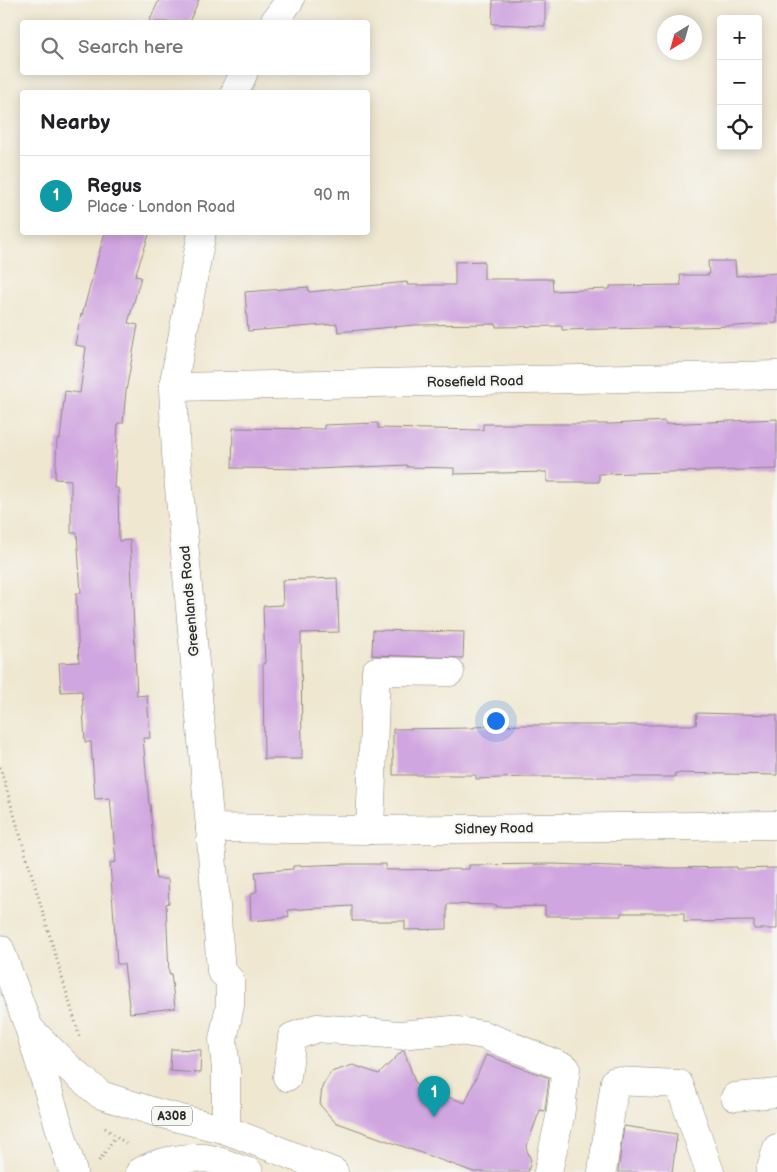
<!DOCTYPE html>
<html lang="en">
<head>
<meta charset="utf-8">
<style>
	:root { --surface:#fff; --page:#f2f2f2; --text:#202124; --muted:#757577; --line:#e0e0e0; --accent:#2563eb }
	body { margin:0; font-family:"Balsamiq Sans",sans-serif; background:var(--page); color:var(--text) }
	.controls { position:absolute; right:15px; top:15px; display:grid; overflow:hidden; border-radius:5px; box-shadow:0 2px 12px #0003 }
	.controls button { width:45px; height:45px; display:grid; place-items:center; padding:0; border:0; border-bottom:1px solid var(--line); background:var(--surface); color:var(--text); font:25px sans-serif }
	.compass { position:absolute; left:657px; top:15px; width:45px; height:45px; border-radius:50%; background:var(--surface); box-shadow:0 2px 12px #0003; rotate:217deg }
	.you { position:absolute; left:495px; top:720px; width:18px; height:18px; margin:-12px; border:4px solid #fff; border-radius:50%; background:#1a73e8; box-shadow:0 0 0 8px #1a73e833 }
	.badge { display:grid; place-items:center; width:32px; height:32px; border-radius:50%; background:var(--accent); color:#fff; font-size:16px; font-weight:700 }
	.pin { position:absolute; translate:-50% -41px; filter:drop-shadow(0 1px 2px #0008) }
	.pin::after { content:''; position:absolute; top:26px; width:18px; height:15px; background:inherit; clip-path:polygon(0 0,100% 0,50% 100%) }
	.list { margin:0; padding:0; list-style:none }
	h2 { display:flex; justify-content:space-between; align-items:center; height:65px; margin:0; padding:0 20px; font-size:21px }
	h2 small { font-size:16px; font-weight:400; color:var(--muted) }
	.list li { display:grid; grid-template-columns:32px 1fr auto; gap:15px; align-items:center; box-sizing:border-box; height:80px; padding:0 20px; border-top:1px solid var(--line) }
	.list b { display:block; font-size:19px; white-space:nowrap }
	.list p { margin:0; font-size:16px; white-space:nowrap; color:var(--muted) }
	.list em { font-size:16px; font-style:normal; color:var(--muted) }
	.icon { flex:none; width:28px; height:28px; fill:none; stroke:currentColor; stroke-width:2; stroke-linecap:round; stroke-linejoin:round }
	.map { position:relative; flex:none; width:777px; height:1172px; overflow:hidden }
	.search { position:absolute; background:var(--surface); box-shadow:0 2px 12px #0003; left:20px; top:20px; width:350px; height:55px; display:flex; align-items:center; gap:12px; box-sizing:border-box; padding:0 18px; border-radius:5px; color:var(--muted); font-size:19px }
	.panel { position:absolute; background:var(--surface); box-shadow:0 2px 12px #0003; left:20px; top:90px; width:350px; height:145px; border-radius:5px }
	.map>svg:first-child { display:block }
	.building { fill:#d0a6e0 }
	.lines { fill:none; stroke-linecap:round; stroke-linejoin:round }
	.minor-casing { stroke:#8d897e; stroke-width:29 }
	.major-casing { stroke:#8d897e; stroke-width:29 }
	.highway-casing { stroke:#8d897e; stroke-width:29 }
	.path { stroke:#8d897e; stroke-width:3; stroke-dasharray:1 4; stroke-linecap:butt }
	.minor { stroke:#fff; stroke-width:28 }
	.major { stroke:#fff; stroke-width:28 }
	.highway { stroke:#fff; stroke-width:28 }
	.labels { text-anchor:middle; stroke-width:4.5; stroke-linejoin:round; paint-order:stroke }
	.shield { fill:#f6f6f2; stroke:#686867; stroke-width:1 }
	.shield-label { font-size:12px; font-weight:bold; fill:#2b2b2b }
	.street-label { font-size:14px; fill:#2b2b2b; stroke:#f6f6f2 }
</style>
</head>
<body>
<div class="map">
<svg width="777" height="1172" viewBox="0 0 777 1172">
	<rect width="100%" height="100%" fill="#f6f6f2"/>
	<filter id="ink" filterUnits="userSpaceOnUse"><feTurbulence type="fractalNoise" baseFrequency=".02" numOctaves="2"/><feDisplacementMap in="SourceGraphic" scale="10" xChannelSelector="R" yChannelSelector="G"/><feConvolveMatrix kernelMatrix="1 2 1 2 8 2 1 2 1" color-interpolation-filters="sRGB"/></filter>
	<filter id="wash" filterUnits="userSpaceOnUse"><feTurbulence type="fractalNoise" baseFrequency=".0096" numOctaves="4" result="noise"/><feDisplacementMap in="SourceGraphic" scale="20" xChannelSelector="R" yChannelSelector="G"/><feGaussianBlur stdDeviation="1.12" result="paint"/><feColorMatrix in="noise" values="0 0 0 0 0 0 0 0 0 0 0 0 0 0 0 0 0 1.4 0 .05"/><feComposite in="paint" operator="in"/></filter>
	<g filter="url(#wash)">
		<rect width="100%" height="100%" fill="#efe7d0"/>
		<g id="blocks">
			<g class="building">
				<polygon points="159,0 199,0 189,22 149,22"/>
				<polygon points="493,0 545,0 545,26 492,24"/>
				<polygon points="105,232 150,232 135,276 141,277 128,323 138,325 126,391 123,423 118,423 114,488 118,488 119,541 130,540 137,696 147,695 150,738 143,738 149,804 150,804 156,879 168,879 169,903 166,904 169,974 171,973 175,1008 130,1013 124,964 117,964 110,863 116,862 110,798 95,799 91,742 85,742 82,691 61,692 59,663 79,662 76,593 81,593 77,533 71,533 71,480 55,479 57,439 60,439 65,391 80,393 86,347 75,345 81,314 82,315"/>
				<polygon points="484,261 484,279 552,279 553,291 610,289 610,286 681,285 680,275 709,275 708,261 735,261 736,276 777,273 777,323 737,326 562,330 562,326 496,327 496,324 414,325 338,332 337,324 248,331 245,292 308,287 309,292 407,282 407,285 455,285 455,262"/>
				<polygon points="777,419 777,469 599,474 599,482 547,482 547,472 454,474 454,468 407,467 407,465 316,469 232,468 233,428 324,429 324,425 378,423 378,428 483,430 483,424 612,424 665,421 665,424"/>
				<polygon points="337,578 339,632 301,633 302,759 264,759 263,663 265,663 263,606 283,605 282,580"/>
				<polygon points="373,630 464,632 463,658 372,655"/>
				<polygon points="697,713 777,715 777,775 675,773 675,777 525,777 476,779 476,775 393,775 393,729 474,728 474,727 523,725 696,725"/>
				<polygon points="347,864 386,864 386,870 469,869 469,865 551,864 673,868 737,867 737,869 777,868 777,929 754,929 754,921 684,922 684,913 621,913 621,916 545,916 545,906 497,907 497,905 447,904 447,929 405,930 405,921 352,921 352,906 288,910 289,916 283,917 283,918 251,921 250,895 257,891 255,872 293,869 293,866"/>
				<polygon points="171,1049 201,1050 200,1073 170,1071"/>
				<polygon points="403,1050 404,1050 416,1085 465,1103 486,1055 549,1078 545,1111 540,1110 526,1148 531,1160 528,1172 474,1172 335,1122 320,1105 322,1087 331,1072 353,1065 379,1074"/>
				<polygon points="624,1126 677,1134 672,1172 618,1172"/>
			</g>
		</g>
	</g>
	<g filter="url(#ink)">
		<use href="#blocks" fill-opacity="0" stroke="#8d897e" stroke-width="1"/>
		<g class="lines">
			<defs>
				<g id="minor">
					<polyline points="274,22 290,0"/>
					<polyline points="235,92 244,72"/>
					<polyline points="202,232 173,387 176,454 210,828 221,971 230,980 230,1005 223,1040 226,1070 226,1130"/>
					<polyline points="173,387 777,375"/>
					<polyline points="210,828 370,830 777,825"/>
					<polyline points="370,830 376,671 450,672"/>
					<polyline points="287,1077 292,1037 317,1028 400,1035 452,1030 484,1035 566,1068 560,1117 548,1172"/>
					<polyline points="735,1097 777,1093"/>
					<polyline points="602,1172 615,1081 679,1084 710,1172"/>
					<polyline points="770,1172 777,1148"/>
				</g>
				<g id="major">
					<polyline points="29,1028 68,1067 101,1095 158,1113 226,1130 334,1172"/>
					<path d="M140 1172C157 1161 184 1157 204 1158 217 1159 236 1168 249 1172"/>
				</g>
				<polyline id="highway" points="0,949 29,1028 73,1172"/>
			</defs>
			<use href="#minor" class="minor-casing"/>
			<use href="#major" class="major-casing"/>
			<use href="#highway" class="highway-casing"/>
			<g class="path">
				<polyline points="0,767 80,1038"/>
				<polyline points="105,1128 128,1145"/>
				<polyline points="99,1161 115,1137"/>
			</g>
			<use href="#minor" class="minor"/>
			<use href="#major" class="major"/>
			<use href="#highway" class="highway"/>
		</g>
	</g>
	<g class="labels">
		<rect class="shield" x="152" y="1106.5" width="40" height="19" rx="4"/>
		<g class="shield-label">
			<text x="172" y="1120">A308</text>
		</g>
		<g class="street-label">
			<text transform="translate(475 381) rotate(-1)" y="5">Rosefield Road</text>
			<text transform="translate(189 601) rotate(-95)" y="5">Greenlands Road</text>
			<text transform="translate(494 828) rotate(-1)" y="5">Sidney Road</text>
		</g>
	</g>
</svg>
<div class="controls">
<button>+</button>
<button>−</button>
<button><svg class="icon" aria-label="locate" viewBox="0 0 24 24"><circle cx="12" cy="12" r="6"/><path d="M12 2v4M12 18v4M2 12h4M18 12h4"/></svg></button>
</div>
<svg class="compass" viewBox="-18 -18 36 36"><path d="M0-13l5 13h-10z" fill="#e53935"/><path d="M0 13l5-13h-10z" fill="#757577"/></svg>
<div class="you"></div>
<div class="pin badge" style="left:434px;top:1117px;background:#0f9aa8">1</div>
<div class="search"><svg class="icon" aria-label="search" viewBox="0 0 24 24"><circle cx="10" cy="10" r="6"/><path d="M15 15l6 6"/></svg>Search here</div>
<section class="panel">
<h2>Nearby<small></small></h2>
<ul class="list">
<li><span class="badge" style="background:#0f9aa8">1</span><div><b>Regus</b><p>Place · London Road</p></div><em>90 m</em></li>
</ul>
</section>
</div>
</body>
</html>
